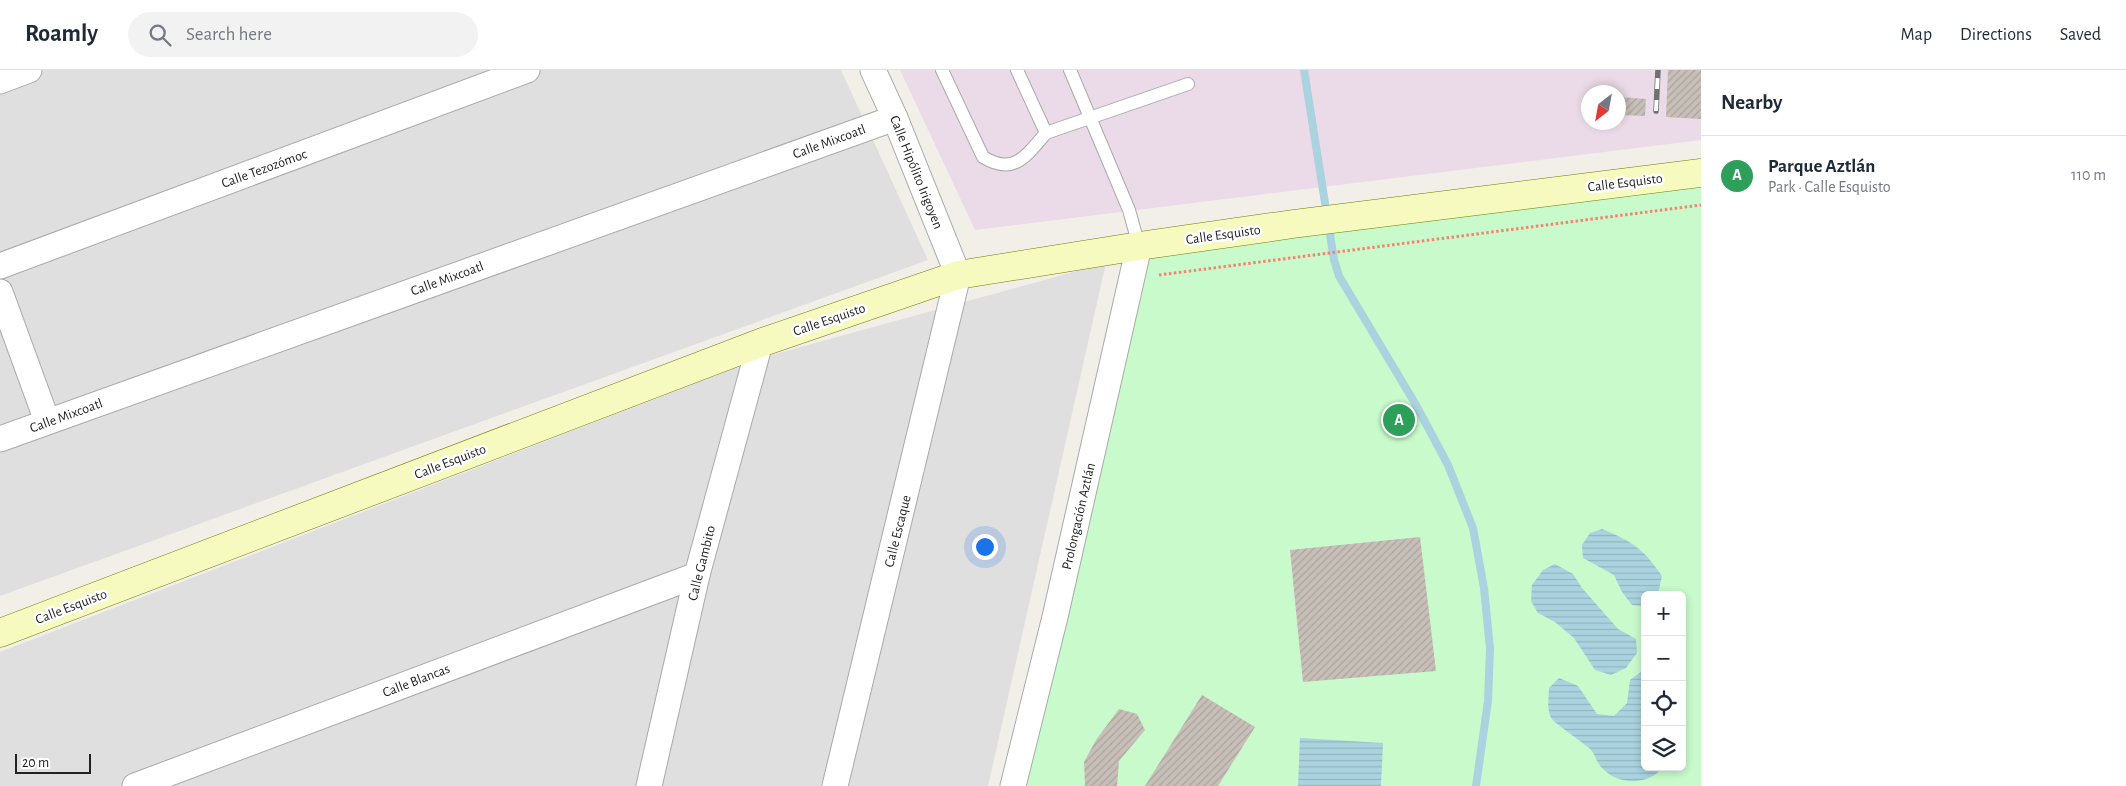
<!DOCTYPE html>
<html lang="en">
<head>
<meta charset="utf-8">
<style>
	:root { --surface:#fff; --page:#f2f2f3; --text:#1f2937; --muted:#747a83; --line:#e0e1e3; --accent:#b45309 }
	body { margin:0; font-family:"Alegreya Sans",sans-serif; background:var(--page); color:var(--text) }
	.controls { position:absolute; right:15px; bottom:15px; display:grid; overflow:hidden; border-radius:8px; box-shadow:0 2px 8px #0003 }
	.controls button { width:45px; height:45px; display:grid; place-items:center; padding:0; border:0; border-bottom:1px solid var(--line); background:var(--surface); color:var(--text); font:25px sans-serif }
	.compass { position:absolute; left:1581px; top:15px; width:45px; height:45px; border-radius:50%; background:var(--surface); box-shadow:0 2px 8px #0003; rotate:211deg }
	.scale { position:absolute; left:15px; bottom:12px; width:76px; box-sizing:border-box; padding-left:5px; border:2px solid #222; border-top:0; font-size:14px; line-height:18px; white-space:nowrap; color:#222; -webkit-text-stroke:4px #fff; paint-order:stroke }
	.you { position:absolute; left:984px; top:476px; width:18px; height:18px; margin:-12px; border:4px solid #fff; border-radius:50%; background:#1a73e8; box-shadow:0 0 0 8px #1a73e833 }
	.badge { display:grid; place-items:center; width:32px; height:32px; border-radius:50%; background:var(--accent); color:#fff; font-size:16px; font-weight:700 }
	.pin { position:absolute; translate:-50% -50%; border:2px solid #fff; box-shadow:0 1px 5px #0006 }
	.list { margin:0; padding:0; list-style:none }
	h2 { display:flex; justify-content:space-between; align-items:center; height:65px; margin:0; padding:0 20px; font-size:21px }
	h2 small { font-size:16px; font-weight:400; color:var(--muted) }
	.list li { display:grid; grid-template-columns:32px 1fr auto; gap:15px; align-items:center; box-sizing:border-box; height:80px; padding:0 20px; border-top:1px solid var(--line) }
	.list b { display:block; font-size:19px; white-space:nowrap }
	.list p { margin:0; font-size:16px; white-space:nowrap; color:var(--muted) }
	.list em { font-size:16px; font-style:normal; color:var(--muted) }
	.icon { flex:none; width:28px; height:28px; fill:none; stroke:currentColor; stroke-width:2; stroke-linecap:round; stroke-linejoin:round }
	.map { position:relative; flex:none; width:1701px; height:716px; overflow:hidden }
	header { display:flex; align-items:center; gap:30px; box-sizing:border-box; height:70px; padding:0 25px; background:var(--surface); border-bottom:1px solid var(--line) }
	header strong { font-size:24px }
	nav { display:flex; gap:28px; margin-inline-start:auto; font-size:18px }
	.search { width:350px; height:45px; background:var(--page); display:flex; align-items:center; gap:12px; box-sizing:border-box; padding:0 18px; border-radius:28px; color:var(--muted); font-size:19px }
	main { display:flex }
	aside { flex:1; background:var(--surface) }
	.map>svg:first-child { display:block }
	.residential { fill:#e0dfdf }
	.industrial { fill:#ebdbe8; fill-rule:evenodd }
	.park { fill:#c8facc; fill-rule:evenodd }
	.water { fill:url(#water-rules) }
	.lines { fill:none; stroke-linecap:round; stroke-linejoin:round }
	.stream { stroke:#aad3df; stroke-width:8 }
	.building { fill:url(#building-hatch) }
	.lane-casing { stroke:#a9a9a9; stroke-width:14 }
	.street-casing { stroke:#a9a9a9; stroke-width:27 }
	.secondary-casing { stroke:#707d05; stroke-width:29 }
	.path { stroke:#fa8072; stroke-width:3; stroke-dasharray:2.5 2.5; stroke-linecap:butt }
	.lane { stroke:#fff; stroke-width:12 }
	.street { stroke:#fff; stroke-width:25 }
	.secondary { stroke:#f7fabf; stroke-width:28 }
	.rail-casing { stroke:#707070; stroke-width:5.5 }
	.rail { stroke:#fff; stroke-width:4; stroke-dasharray:11; stroke-linecap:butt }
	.labels { text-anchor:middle; stroke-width:5; stroke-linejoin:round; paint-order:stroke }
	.street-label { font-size:14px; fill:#222; stroke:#fff }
</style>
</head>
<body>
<header>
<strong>Roamly</strong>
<div class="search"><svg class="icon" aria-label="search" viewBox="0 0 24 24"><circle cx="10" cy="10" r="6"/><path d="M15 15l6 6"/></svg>Search here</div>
<nav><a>Map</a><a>Directions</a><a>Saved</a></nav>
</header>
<main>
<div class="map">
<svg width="1701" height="716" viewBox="0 0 1701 716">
	<defs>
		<pattern id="water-rules" width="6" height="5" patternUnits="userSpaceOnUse" patternTransform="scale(1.25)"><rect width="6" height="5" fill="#aad3df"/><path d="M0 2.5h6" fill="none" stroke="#92b5bf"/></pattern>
		<pattern id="building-hatch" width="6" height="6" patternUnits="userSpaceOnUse" patternTransform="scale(1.25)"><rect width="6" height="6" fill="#c7bfb8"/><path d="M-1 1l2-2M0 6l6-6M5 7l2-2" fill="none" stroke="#aba49e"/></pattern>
	</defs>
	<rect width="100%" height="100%" fill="#f2efe9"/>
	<g class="residential">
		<polygon points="0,0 841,0 928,190 0,526"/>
		<polygon points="1106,193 988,716 0,716 0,582 764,287"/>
	</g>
	<path class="industrial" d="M900 0H1701V70L975 160ZM1588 22H1618V52H1588Z"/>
	<path class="park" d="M1701 103V716H1011L1139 176ZM1645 525H1682V697H1645Z"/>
	<g class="water">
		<path d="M1602 459C1633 472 1643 478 1662 506L1658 524 1645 525V536L1632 535 1622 522 1614 505 1583 488 1582 475 1590 463Z"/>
		<polygon points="1555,494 1573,504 1582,518 1618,559 1636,569 1637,583 1626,598 1611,605 1595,600 1574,568 1555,552 1538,543 1531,531 1532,515 1543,500"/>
		<path d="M1641 602H1645V697H1663C1648 716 1618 716 1601 697 1596 691 1595 683 1589 678 1581 671 1557 655 1552 649 1546 641 1549 627 1549 618L1559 608 1578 616 1597 644 1614 646 1627 633 1630 610Z"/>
		<polygon points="1300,668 1383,673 1381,716 1298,716"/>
	</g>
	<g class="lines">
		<polyline class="stream" points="1304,0 1334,190 1339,206 1416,335 1448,395 1473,458 1484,518 1490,579 1488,631 1476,716"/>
	</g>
	<g class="building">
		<polygon points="1668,0 1701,0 1701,49 1666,47"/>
		<polygon points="1620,27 1646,29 1645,46 1619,45"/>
		<polygon points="1420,467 1436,601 1303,612 1290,480"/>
		<polygon points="1202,625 1255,657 1218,716 1145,716"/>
		<polygon points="1119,639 1137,644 1145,660 1119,691 1117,716 1085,716 1084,692 1096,670"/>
	</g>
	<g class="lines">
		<defs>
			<g id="lane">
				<path d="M942 0 983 87C1014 106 1026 86 1046 63"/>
				<polyline points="1017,0 1046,63 1188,14"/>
				<polyline points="1070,0 1129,140 1139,176"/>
			</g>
			<g id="street">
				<polyline points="0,11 29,0"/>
				<polyline points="0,196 527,0"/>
				<polyline points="0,222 47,351"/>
				<polyline points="0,369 895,48"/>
				<polyline points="135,716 697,505"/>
				<polyline points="649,716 697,505 760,273"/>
				<polyline points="835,716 958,205 895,48 873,0"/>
				<polyline points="1013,716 1055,547 1139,176"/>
			</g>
			<polyline id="secondary" points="0,563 760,273 958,205 1139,176 1293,154 1701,103"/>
		</defs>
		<use href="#lane" class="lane-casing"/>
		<use href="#street" class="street-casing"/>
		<use href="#secondary" class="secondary-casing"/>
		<polyline class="path" points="1159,205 1701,135"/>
		<use href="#lane" class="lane"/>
		<use href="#street" class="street"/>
		<use href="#secondary" class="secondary"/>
		<defs>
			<polyline id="rail" points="1656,41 1658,0"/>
		</defs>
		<use href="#rail" class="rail-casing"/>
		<use href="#rail" class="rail"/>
	</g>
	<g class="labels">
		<g class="street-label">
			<text transform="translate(829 71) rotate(-20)" y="5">Calle Mixcoatl</text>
			<text transform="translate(264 98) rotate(-20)" y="5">Calle Tezozómoc</text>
			<text transform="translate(917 102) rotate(68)" y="5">Calle Hipólito Irigoyen</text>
			<text transform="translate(1625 112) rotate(-7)" y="5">Calle Esquisto</text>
			<text transform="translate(1223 164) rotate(-8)" y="5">Calle Esquisto</text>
			<text transform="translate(447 208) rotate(-20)" y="5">Calle Mixcoatl</text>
			<text transform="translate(829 249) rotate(-19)" y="5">Calle Esquisto</text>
			<text transform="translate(66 345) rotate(-20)" y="5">Calle Mixcoatl</text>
			<text transform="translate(450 391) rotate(-21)" y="5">Calle Esquisto</text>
			<text transform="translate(1078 446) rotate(-77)" y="5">Prolongación Aztlán</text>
			<text transform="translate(897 461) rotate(-76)" y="5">Calle Escaque</text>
			<text transform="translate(701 493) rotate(-76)" y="5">Calle Gambito</text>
			<text transform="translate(71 536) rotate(-21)" y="5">Calle Esquisto</text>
			<text transform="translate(416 610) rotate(-21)" y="5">Calle Blancas</text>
		</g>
	</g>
</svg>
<div class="controls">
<button>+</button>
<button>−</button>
<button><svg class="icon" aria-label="locate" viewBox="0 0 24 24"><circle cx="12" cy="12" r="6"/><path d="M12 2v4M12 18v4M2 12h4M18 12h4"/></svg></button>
<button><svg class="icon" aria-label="layers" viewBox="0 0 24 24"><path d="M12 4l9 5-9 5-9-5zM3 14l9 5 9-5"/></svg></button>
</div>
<svg class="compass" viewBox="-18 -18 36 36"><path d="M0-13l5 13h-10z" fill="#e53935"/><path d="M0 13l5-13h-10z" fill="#747a83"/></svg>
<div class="scale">20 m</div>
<div class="you"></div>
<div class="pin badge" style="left:1399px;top:350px;background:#2e9e5b">A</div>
</div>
<aside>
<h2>Nearby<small></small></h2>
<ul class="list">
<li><span class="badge" style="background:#2e9e5b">A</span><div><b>Parque Aztlán</b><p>Park · Calle Esquisto</p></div><em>110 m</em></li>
</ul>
</aside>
</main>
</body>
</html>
